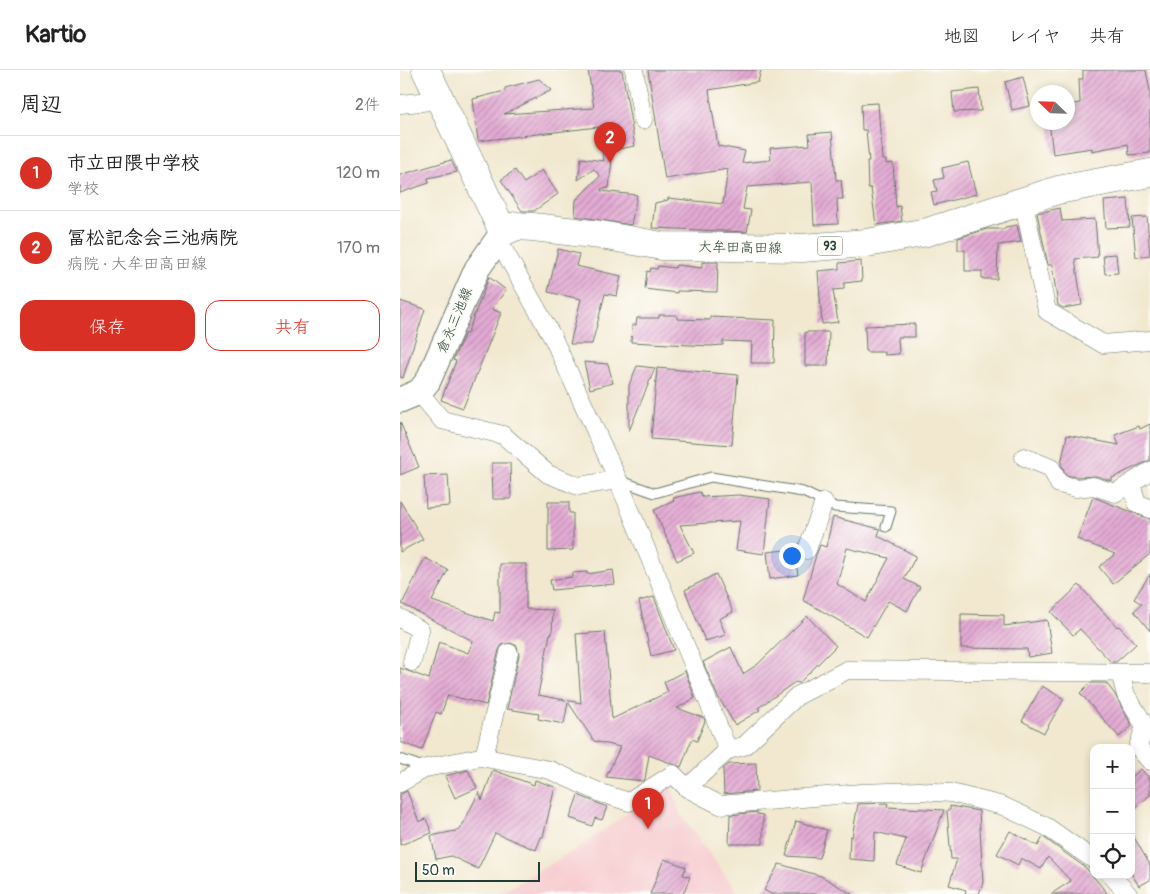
<!DOCTYPE html>
<html lang="ja">
<head>
<meta charset="utf-8">
<style>
	:root { --surface:#fff; --page:#f2f2f2; --text:#222; --muted:#767676; --line:#e0e0e0; --accent:#d93025 }
	body { margin:0; font-family:Pangolin,"Klee One",sans-serif; background:var(--page); color:var(--text) }
	.controls { position:absolute; right:15px; bottom:15px; display:grid; overflow:hidden; border-radius:10px; box-shadow:0 2px 8px #0003 }
	.controls button { width:45px; height:45px; display:grid; place-items:center; padding:0; border:0; border-bottom:1px solid var(--line); background:var(--surface); color:var(--text); font:25px sans-serif }
	.compass { position:absolute; left:630px; top:15px; width:45px; height:45px; border-radius:50%; background:var(--surface); box-shadow:0 2px 8px #0003; rotate:293deg }
	.scale { position:absolute; left:15px; bottom:12px; width:125px; box-sizing:border-box; padding-left:5px; border:2px solid #1f3d34; border-top:0; font-size:14px; line-height:18px; white-space:nowrap; color:#1f3d34; -webkit-text-stroke:4px #fdfcf7; paint-order:stroke }
	.you { position:absolute; left:391px; top:485px; width:18px; height:18px; margin:-12px; border:4px solid #fff; border-radius:50%; background:#1a73e8; box-shadow:0 0 0 8px #1a73e833 }
	.badge { display:grid; place-items:center; width:32px; height:32px; border-radius:50%; background:var(--accent); color:#fff; font-size:16px; font-weight:700 }
	.pin { position:absolute; translate:-50% -41px; filter:drop-shadow(0 1px 2px #0008) }
	.pin::after { content:''; position:absolute; top:26px; width:18px; height:15px; background:inherit; clip-path:polygon(0 0,100% 0,50% 100%) }
	.list { margin:0; padding:0; list-style:none }
	h2 { display:flex; justify-content:space-between; align-items:center; height:65px; margin:0; padding:0 20px; font-size:21px }
	h2 small { font-size:16px; font-weight:400; color:var(--muted) }
	.list li { display:grid; grid-template-columns:32px 1fr auto; gap:15px; align-items:center; box-sizing:border-box; height:75px; padding:0 20px; border-top:1px solid var(--line) }
	.list b { display:block; font-size:19px; white-space:nowrap }
	.list p { margin:0; font-size:16px; white-space:nowrap; color:var(--muted) }
	.list em { font-size:16px; font-style:normal; color:var(--muted) }
	.actions { display:flex; gap:10px; padding:15px 20px }
	.actions a { flex:1; padding:11px 0; border:1px solid var(--accent); border-radius:15px; text-align:center; font-size:18px; color:var(--accent) }
	.actions .main { background:var(--accent); color:#fff }
	.icon { flex:none; width:28px; height:28px; fill:none; stroke:currentColor; stroke-width:2; stroke-linecap:round; stroke-linejoin:round }
	.map { position:relative; flex:none; width:750px; height:824px; overflow:hidden }
	header { display:flex; align-items:center; gap:30px; box-sizing:border-box; height:70px; padding:0 25px; background:var(--surface); border-bottom:1px solid var(--line) }
	header strong { font-size:24px }
	nav { display:flex; gap:28px; margin-inline-start:auto; font-size:18px }
	main { display:flex }
	aside { flex:1; background:var(--surface) }
	.map>svg:first-child { display:block }
	.built { fill:#f7cfd2 }
	.building { fill:url(#building-hatch); fill-rule:evenodd }
	.lines { fill:none; stroke-linecap:round; stroke-linejoin:round }
	.service-casing { stroke:#68796a; stroke-width:11 }
	.minor-casing { stroke:#68796a; stroke-width:19 }
	.secondary-casing { stroke:#68796a; stroke-width:27 }
	.primary-casing { stroke:#68796a; stroke-width:29 }
	.service { stroke:#fff; stroke-width:9 }
	.minor { stroke:#fff; stroke-width:18 }
	.secondary { stroke:#fff; stroke-width:25 }
	.primary { stroke:#fff; stroke-width:28 }
	.labels { text-anchor:middle; stroke-width:4; stroke-linejoin:round; paint-order:stroke }
	.shield { fill:#fdfcf7; stroke:#62766e; stroke-width:1 }
	.shield-label { font-size:12px; font-weight:bold; fill:#1f3d34 }
	.street-label { font-size:14px; fill:#1f3d34; stroke:#fdfcf7 }
</style>
</head>
<body>
<header>
<strong>Kartio</strong>
<nav><a>地図</a><a>レイヤ</a><a>共有</a></nav>
</header>
<main>
<aside>
<h2>周辺<small>2件</small></h2>
<ul class="list">
<li><span class="badge">1</span><div><b>市立田隈中学校</b><p>学校</p></div><em>120 m</em></li>
<li><span class="badge">2</span><div><b>冨松記念会三池病院</b><p>病院 · 大牟田高田線</p></div><em>170 m</em></li>
</ul>
<div class="actions"><a class="main">保存</a><a>共有</a></div>
</aside>
<div class="map">
<svg width="750" height="824" viewBox="0 0 750 824">
	<defs>
		<pattern id="building-hatch" width="6" height="6" patternUnits="userSpaceOnUse" patternTransform="scale(1.25)"><rect width="6" height="6" fill="#e4abd4"/><path d="M-1 1l2-2M0 6l6-6M5 7l2-2" fill="none" stroke="#b88cad"/></pattern>
	</defs>
	<rect width="100%" height="100%" fill="#fdfcf7"/>
	<filter id="ink" filterUnits="userSpaceOnUse"><feTurbulence type="fractalNoise" baseFrequency=".02" numOctaves="2"/><feDisplacementMap in="SourceGraphic" scale="10" xChannelSelector="R" yChannelSelector="G"/><feConvolveMatrix kernelMatrix="1 2 1 2 8 2 1 2 1" color-interpolation-filters="sRGB"/></filter>
	<filter id="wash" filterUnits="userSpaceOnUse"><feTurbulence type="fractalNoise" baseFrequency=".0096" numOctaves="4" result="noise"/><feDisplacementMap in="SourceGraphic" scale="20" xChannelSelector="R" yChannelSelector="G"/><feGaussianBlur stdDeviation="1.12" result="paint"/><feColorMatrix in="noise" values="0 0 0 0 0 0 0 0 0 0 0 0 0 0 0 0 0 1.4 0 .05"/><feComposite in="paint" operator="in"/></filter>
	<g filter="url(#wash)">
		<rect width="100%" height="100%" fill="#f1e8cf"/>
		<polygon class="built" points="268,715 276,727 279,742 339,824 99,824 181,776"/>
		<g id="blocks">
			<g class="building">
				<polygon points="188,0 222,0 235,76 213,80 209,118 201,119 201,121 237,125 231,155 175,146 176,130 200,106 194,99 178,110 181,88 204,91 198,57 78,71 73,29 105,21 105,18 139,9 152,20 104,44 194,38"/>
				<polygon points="248,0 361,0 358,12 309,20 318,76 345,81 342,93 371,90 370,78 410,75 409,64 432,62 436,110 441,110 443,129 437,129 438,154 414,155 412,112 347,117 343,139 351,140 347,162 252,158 255,133 268,130 268,128 323,134 328,99 265,109"/>
				<polygon points="683,0 746,0 750,21 750,83 729,85 728,74 692,81 692,78 653,84 649,52 668,52 668,35 680,33 679,9 683,9"/>
				<polygon points="623,7 630,36 612,40 605,12"/>
				<polygon points="579,19 581,41 554,42 552,22"/>
				<polygon points="478,33 482,90 486,90 486,94 493,93 496,137 500,136 502,151 476,155 471,118 468,118 467,91 469,91 466,60 462,60 461,34"/>
				<polygon points="51,90 57,102 28,108 29,113 0,123 0,105"/>
				<polygon points="568,92 576,124 534,135 531,122 537,121 534,110 544,108 542,98"/>
				<polygon points="115,100 124,113 142,100 158,124 134,141 122,141 101,110"/>
				<polygon points="728,129 730,157 706,158 704,131"/>
				<polygon points="660,138 662,151 695,149 698,187 675,189 682,235 663,238 658,235 652,195 648,195 637,143"/>
				<polygon points="747,147 750,185 736,187 732,148"/>
				<polygon points="617,155 621,172 598,175 597,209 582,209 582,201 565,201 565,180 558,180 558,168 587,159 605,159 605,157"/>
				<polygon points="158,179 179,184 176,196 221,206 217,226 205,224 192,274 170,274 181,229 148,222"/>
				<polygon points="716,184 718,203 705,204 703,185"/>
				<polygon points="461,191 462,211 444,213 444,219 433,220 438,252 422,254 418,201 439,199 439,193"/>
				<polygon points="302,192 318,192 317,222 277,221 277,223 245,219 247,201 250,202 251,198 257,199 258,196 275,198 276,195 302,198"/>
				<polygon points="89,207 106,220 92,239 101,243 63,338 41,330 56,291 53,290 65,263 67,264"/>
				<polygon points="0,231 25,239 3,308 0,307"/>
				<polygon points="259,245 277,245 277,249 310,250 310,247 375,250 374,293 351,293 352,272 323,271 323,275 310,276 231,272 232,255 236,255 237,248 259,248"/>
				<polygon points="515,254 515,267 498,267 499,284 484,285 484,282 466,282 465,256"/>
				<polygon points="405,262 429,262 428,296 405,296"/>
				<polygon points="184,292 208,294 213,313 190,319"/>
				<polygon points="237,296 255,298 229,361 229,315"/>
				<polygon points="257,298 338,305 332,375 251,369"/>
				<polygon points="0,352 19,397 0,405"/>
				<polygon points="750,354 750,390 712,408 712,411 696,406 677,407 666,405 661,394 667,365 719,375 715,365 739,356 740,359"/>
				<polygon points="92,393 110,393 111,429 93,429"/>
				<polygon points="48,405 50,436 26,438 24,406"/>
				<polygon points="300,422 302,427 339,425 370,429 364,484 336,480 340,451 280,455 294,483 277,491 254,440 274,431 273,428"/>
				<polygon points="693,427 750,449 750,484 713,514 699,497 715,484 677,469"/>
				<polygon points="0,431 23,469 0,482"/>
				<polygon points="148,432 169,432 169,443 173,443 173,480 148,481"/>
				<path d="M433 447 480 459 478 466 516 486 504 509 520 517 507 541 488 531 467 567 403 530 416 485 420 475 426 477ZM447 478 489 488 466 532 437 514Z"/>
				<polygon points="394,479 398,505 370,509 367,482"/>
				<polygon points="25,488 48,500 32,531 93,551 95,542 100,543 100,494 126,494 126,539 153,540 152,564 150,564 138,625 181,633 176,564 205,562 212,649 268,622 264,612 285,601 295,628 277,638 304,648 305,651 297,671 292,669 281,697 249,685 245,709 243,711 206,707 220,677 194,671 168,632 164,654 138,649 139,644 107,639 119,585 117,576 111,573 102,575 99,580 86,635 48,625 41,644 36,642 22,680 0,672 0,598 29,609 39,572 68,583 73,571 2,534"/>
				<polygon points="213,500 215,514 152,520 150,510 172,507 172,503 187,502 187,504"/>
				<polygon points="316,504 333,542 319,549 326,565 305,571 285,520"/>
				<polygon points="750,504 750,561 734,541 742,534 734,529"/>
				<polygon points="679,515 717,557 719,556 736,574 716,592 711,592 680,559 673,565 651,542"/>
				<polygon points="254,527 274,580 251,586 239,531"/>
				<polygon points="561,544 604,545 604,556 647,550 652,583 628,587 627,579 561,578"/>
				<polygon points="407,546 436,576 399,613 395,612 358,638 360,640 335,655 317,625 303,592 331,577 343,604 358,594"/>
				<polygon points="690,613 706,613 714,623 732,656 719,667 680,623"/>
				<polygon points="642,616 664,629 644,663 622,651"/>
				<polygon points="356,693 357,721 324,724 323,699 329,694"/>
				<polygon points="741,699 750,709 750,725 731,742 731,708"/>
				<polygon points="68,700 77,718 55,728 45,706"/>
				<polygon points="93,700 134,715 135,710 155,717 143,767 141,767 136,780 95,763 78,799 51,786 36,789 31,766 60,760 79,722 82,730"/>
				<polygon points="7,721 19,752 26,749 32,763 0,775 0,724"/>
				<polygon points="178,725 207,737 202,750 195,748 192,756 170,748"/>
				<polygon points="488,733 487,737 544,740 521,803 497,795 506,769 475,762 474,791 449,789 450,766 452,767 458,734"/>
				<polygon points="550,736 579,741 583,812 579,824 565,824 566,820 549,815 557,789 551,789 547,740 550,740"/>
				<polygon points="357,742 357,744 363,745 363,774 329,774 330,745"/>
				<polygon points="396,751 427,760 419,788 386,786"/>
				<polygon points="610,761 638,776 643,767 686,798 708,824 651,824 671,811 648,787 641,799 621,788 618,795 597,784"/>
				<polygon points="731,762 750,795 750,810 739,816 731,803"/>
				<polygon points="264,789 286,797 283,805 290,807 283,824 250,824"/>
				<polygon points="379,794 421,806 452,824 371,824 364,820"/>
			</g>
		</g>
	</g>
	<g filter="url(#ink)">
		<use href="#blocks" fill-opacity="0" stroke="#68796a" stroke-width="1"/>
		<g class="lines">
			<defs>
				<g id="service">
					<polyline points="218,410 255,423 311,407 403,422 435,437 491,441 486,457"/>
					<polyline points="0,689 26,698"/>
				</g>
				<g id="minor">
					<polyline points="234,0 243,50"/>
					<polyline points="0,34 42,30"/>
					<polyline points="623,130 647,241 703,274 750,270"/>
					<polyline points="97,168 153,268 218,410 328,680"/>
					<polyline points="19,322 42,350 103,365 148,404 178,416 218,410"/>
					<polyline points="624,387 651,398 659,414 676,418 693,416 715,423 750,401"/>
					<polyline points="731,413 737,433 750,439"/>
					<polyline points="407,480 424,432"/>
					<polyline points="0,548 20,560 12,592"/>
					<polyline points="720,603 726,625 745,656 738,677 750,691"/>
					<polyline points="84,687 109,583"/>
					<polyline points="0,713 26,698 80,687 150,700 201,723 229,732 273,704 287,718 320,735 461,723 519,721 551,723 603,736 647,757 694,790"/>
					<polyline points="287,718 328,680 344,676 397,626 447,600 750,603"/>
					<polyline points="711,805 728,824"/>
				</g>
				<polyline id="secondary" points="0,330 19,322 28,311 77,199 103,162"/>
				<polyline id="primary" points="26,0 103,162 116,156 133,157 201,165 262,176 402,178 467,173 527,162 658,120 750,103"/>
			</defs>
			<use href="#service" class="service-casing"/>
			<use href="#minor" class="minor-casing"/>
			<use href="#secondary" class="secondary-casing"/>
			<use href="#primary" class="primary-casing"/>
			<use href="#service" class="service"/>
			<use href="#minor" class="minor"/>
			<use href="#secondary" class="secondary"/>
			<use href="#primary" class="primary"/>
		</g>
	</g>
	<g class="labels">
		<rect class="shield" x="417.5" y="166.5" width="25" height="19" rx="4"/>
		<g class="shield-label">
			<text x="430" y="180">93</text>
		</g>
		<g class="street-label">
			<text transform="translate(340 177) rotate(1)" y="5">大牟田高田線</text>
			<text transform="translate(54 250) rotate(-67)" y="5">倉永三池線</text>
		</g>
	</g>
</svg>
<div class="controls">
<button>+</button>
<button>−</button>
<button><svg class="icon" aria-label="locate" viewBox="0 0 24 24"><circle cx="12" cy="12" r="6"/><path d="M12 2v4M12 18v4M2 12h4M18 12h4"/></svg></button>
</div>
<svg class="compass" viewBox="-18 -18 36 36"><path d="M0-13l5 13h-10z" fill="#e53935"/><path d="M0 13l5-13h-10z" fill="#767676"/></svg>
<div class="scale">50 m</div>
<div class="you"></div>
<div class="pin badge" style="left:248px;top:759px">1</div>
<div class="pin badge" style="left:210px;top:93px">2</div>
</div>
</main>
</body>
</html>
